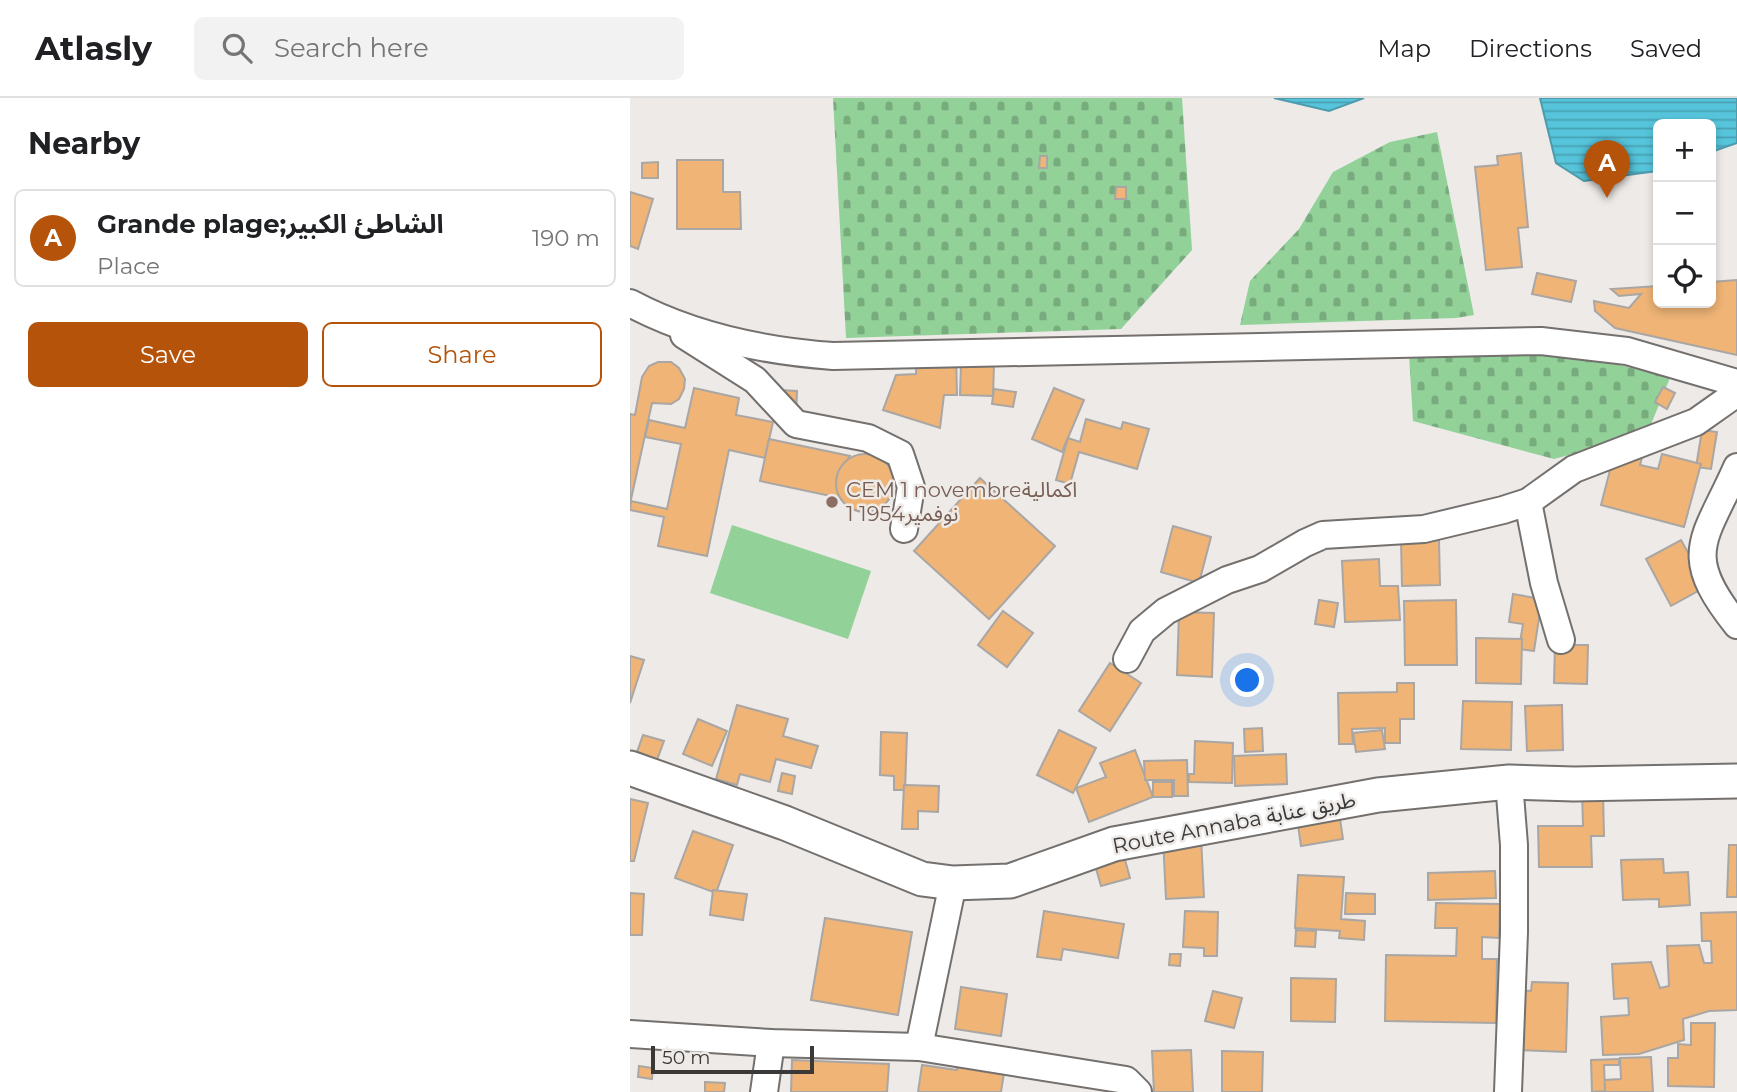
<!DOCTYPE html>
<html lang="en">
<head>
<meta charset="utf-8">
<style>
	:root { --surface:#fff; --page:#f2f2f2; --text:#202124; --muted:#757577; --line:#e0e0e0; --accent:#b45309 }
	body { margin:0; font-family:Montserrat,"Noto Sans Arabic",sans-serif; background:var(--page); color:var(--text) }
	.controls { position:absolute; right:21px; top:21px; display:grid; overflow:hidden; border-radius:10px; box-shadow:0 4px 10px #0003 }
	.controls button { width:63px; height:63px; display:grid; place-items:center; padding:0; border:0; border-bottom:2px solid var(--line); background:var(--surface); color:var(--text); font:35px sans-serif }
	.scale { position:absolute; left:21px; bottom:18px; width:163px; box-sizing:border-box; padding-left:7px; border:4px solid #3a3938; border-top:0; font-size:19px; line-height:24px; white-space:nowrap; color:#3a3938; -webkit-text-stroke:5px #edeae8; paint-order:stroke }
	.you { position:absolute; left:618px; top:583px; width:24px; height:24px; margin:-18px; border:5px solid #fff; border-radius:50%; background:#1a73e8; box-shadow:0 0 0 10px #1a73e833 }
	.badge { display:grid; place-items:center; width:46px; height:46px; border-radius:50%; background:var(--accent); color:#fff; font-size:23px; font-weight:700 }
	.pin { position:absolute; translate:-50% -58px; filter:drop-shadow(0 2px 4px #0008) }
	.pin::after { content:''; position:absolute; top:37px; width:24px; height:21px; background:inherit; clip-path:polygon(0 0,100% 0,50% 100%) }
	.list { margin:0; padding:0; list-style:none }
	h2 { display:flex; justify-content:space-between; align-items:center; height:91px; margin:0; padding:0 28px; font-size:30px }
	h2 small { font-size:23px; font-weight:400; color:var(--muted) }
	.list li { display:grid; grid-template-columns:46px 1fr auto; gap:21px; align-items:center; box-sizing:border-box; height:98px; margin:0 14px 14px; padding:0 14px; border:2px solid var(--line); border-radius:10px }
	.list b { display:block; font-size:26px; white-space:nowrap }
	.list p { margin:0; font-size:23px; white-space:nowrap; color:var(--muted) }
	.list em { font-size:23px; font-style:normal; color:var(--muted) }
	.actions { display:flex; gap:14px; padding:21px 28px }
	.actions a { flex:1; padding:16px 0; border:2px solid var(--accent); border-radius:10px; text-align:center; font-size:24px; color:var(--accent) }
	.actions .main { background:var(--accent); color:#fff }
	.icon { flex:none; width:38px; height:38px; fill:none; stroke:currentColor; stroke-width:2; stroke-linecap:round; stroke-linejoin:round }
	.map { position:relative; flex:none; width:1107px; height:994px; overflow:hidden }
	header { display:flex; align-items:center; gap:42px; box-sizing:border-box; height:98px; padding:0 35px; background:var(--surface); border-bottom:2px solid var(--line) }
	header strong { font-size:33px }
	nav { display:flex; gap:38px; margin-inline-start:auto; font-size:24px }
	.search { width:490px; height:63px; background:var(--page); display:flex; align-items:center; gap:18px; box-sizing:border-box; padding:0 24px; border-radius:10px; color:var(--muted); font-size:26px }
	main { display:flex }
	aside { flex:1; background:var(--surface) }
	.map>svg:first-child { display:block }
	.grass { fill:#92d198 }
	.cemetery { fill:url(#cemetery-stones) }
	.water { fill:url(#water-rules); stroke:#4e9bab; stroke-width:2 }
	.building { fill:#efb476; stroke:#a9a6a4; stroke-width:2 }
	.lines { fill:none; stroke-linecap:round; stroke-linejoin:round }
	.minor-casing { stroke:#73706e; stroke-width:30 }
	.major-casing { stroke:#73706e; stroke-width:37 }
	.minor { stroke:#fff; stroke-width:26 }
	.major { stroke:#fff; stroke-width:33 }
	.education-dot { fill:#8d6e63; stroke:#edeae8; stroke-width:2.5 }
	.labels { text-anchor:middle; stroke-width:5; stroke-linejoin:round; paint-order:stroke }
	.education-label { font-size:21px; fill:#785e54; stroke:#edeae8; text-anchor:start }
	.street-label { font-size:21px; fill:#3a3938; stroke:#edeae8 }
</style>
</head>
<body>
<header>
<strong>Atlasly</strong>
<div class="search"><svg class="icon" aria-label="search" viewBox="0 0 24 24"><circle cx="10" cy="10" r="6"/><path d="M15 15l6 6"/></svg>Search here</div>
<nav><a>Map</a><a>Directions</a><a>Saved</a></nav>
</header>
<main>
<aside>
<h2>Nearby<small></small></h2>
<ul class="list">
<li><span class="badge">A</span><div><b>Grande plage;الشاطئ الكبير</b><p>Place</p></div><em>190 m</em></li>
</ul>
<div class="actions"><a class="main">Save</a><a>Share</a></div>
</aside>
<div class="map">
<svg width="1107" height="994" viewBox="0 0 1107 994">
	<defs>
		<pattern id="cemetery-stones" width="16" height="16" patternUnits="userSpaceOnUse" patternTransform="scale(1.75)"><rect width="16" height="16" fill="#92d198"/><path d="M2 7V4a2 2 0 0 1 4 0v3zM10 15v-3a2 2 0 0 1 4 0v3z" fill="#78ab7d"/></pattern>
		<pattern id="water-rules" width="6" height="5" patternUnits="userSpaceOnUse" patternTransform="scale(1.75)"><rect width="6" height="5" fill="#56c5dc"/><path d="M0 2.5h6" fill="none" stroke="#48a1b3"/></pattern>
	</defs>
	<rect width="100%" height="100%" fill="#edeae8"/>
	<polygon class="grass" points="102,427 241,473 218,541 80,495"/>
	<g class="cemetery">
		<polygon points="203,0 552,0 562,152 491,231 216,240"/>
		<polygon points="807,34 844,217 826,220 610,227 620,183 669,131 703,74 760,44"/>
		<polygon points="936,253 1040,280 1017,336 924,361 783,323 779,256"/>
	</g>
	<g class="water">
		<polygon points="644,0 734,0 699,13"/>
		<polygon points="910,0 1107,0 1107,45 1081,54 1081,26 1028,26 1028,73 954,83 926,65"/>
	</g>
	<g class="building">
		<polygon points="891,55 898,129 888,130 892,169 856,172 845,69 868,67 867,58"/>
		<polygon points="410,58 417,58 417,70 409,70"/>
		<polygon points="47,62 93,62 93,94 110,94 111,131 47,131"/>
		<polygon points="28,64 28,80 12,80 12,65"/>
		<polygon points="486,89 496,89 496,101 485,101"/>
		<polygon points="0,94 23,101 8,151 0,148"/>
		<polygon points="907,175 946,183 941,204 902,196"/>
		<polygon points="1107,182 1107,257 985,230 965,213 964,203 999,210 1011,196 989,198 981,191 1028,188 1028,205 1081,205 1081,184"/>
		<polygon points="326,253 327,297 314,297 310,330 253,312 266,277 286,276 286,265"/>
		<polygon points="28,264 41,264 49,270 55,281 54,291 49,301 41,306 22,305 0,406 0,316 5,317 12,279 19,268"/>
		<polygon points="331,266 364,267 363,298 330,297"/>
		<polygon points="1033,289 1045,295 1037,311 1025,304"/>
		<polygon points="64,290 109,300 106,317 143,324 135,360 99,352 77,458 28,448 34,419 0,412 1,403 37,411 51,346 15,339 19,322 55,330"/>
		<polygon points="424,290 454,302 432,354 402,341"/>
		<polygon points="364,291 386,294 383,309 362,306"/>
		<polygon points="149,292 167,293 166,318"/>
		<polygon points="456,321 491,331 493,324 519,331 507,371 449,354 440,386 426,382 438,340 450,344"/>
		<polygon points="1072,332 1087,334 1081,371 1066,369"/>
		<polygon points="139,341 220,358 207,377 210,400 130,383"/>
		<polygon points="987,345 1014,352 1010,367 1028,371 1032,356 1071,366 1054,429 971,407"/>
		<circle cx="235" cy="385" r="29"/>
		<polygon points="350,380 425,448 359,521 284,453"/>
		<polygon points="543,428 581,439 569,485 531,474"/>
		<polygon points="809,442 810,487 772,488 771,443"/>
		<polygon points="1051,442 1077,488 1041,508 1016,461"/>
		<polygon points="749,461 750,488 768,488 770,522 715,524 712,463"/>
		<polygon points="883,496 912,501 904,553 889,551 893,526 879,524"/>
		<polygon points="689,502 708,505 704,529 685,526"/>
		<polygon points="826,502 827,567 775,567 774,503"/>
		<polygon points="373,513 403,535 377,569 348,547"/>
		<polygon points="549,514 584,515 582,579 547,577"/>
		<polygon points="846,540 892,541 891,586 846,585"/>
		<polygon points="925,547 958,547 957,586 924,585"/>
		<polygon points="0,558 14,562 0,605"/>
		<polygon points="480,565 511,585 480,633 449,613"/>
		<polygon points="767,585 784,585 784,621 770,621 770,645 755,645 755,630 722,631 723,646 709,646 708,595 767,594"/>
		<polygon points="833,603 882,604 881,652 831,651"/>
		<polygon points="107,607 158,621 153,638 188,648 181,670 146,661 140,684 110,676 107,687 86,681"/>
		<polygon points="932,607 933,652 897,653 895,608"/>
		<polygon points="68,621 97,633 82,668 53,656"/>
		<polygon points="632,630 633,653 615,654 614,631"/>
		<polygon points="429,632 466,650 443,695 407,677"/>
		<polygon points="752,632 755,651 726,654 723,635"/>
		<polygon points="251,634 277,635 275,692 264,692 264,678 250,677"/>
		<polygon points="13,637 34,643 27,662 7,654"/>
		<polygon points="565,643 603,645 602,685 559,684 559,676 564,676"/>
		<polygon points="505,652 523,699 459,724 446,690 476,679 470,665"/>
		<polygon points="656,656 657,686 605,688 604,658"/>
		<polygon points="557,662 558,698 544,698 544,682 515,682 514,663"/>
		<polygon points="152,675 165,678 162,696 148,693"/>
		<rect x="523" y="684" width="19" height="15"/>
		<polygon points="274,687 309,688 308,714 288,713 288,731 272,731"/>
		<polygon points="952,694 973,694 974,738 961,738 962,769 909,769 908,728 953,728"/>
		<polygon points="0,701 18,705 4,763 0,763"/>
		<polygon points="710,721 713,741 671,748 668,727"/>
		<polygon points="63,733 103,747 86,795 45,780"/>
		<polygon points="571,739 574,799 536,801 533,740"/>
		<polygon points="1099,747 1107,747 1107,799 1097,799"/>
		<polygon points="494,758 500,780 471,788 465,767"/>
		<polygon points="1033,761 1034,775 1058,774 1060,807 1029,809 1029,801 993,802 991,762"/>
		<polygon points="865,773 866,800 798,802 798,775"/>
		<polygon points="668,777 714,779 711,821 735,823 734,842 709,840 710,833 665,830"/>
		<polygon points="83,792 117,796 113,822 80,817"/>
		<polygon points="0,795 14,796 12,837 0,837"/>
		<polygon points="716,795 745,796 745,816 715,816"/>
		<polygon points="806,805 870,806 869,840 852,839 852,861 867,861 866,925 755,923 756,857 826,858 827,830 805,830"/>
		<polygon points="414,813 494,826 488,860 433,851 431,862 407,859"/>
		<polygon points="555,813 588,814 587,858 574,858 574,850 553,849"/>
		<polygon points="1107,814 1107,912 1079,913 1053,921 1054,942 1009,956 973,957 971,919 999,917 998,900 984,901 982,866 1021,864 1030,890 1039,888 1037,848 1069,847 1074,865 1082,865 1081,843 1072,843 1071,815"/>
		<polygon points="195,820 282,834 268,917 181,902"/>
		<polygon points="666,832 686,833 685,849 665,848"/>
		<polygon points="540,856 551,856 550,868 539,867"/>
		<polygon points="661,880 706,881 705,924 661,923"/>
		<polygon points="902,884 938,885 936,954 886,952 888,892 901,893"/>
		<polygon points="331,889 377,896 371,938 325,931"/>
		<polygon points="583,893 612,900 604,930 575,923"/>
		<polygon points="1061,925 1085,925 1084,989 1038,988 1038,960 1048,960 1048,946 1061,947"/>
		<polygon points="561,952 563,994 524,994 522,953"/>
		<polygon points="592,953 633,954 632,994 592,994"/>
		<polygon points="329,958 374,975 371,994 288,994 292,967 327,972"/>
		<polygon points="1021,959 1023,994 975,994 974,982 991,981 990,960"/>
		<polygon points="989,961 989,967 974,967 975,993 962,994 961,962"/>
		<polygon points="162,962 259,966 257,994 161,994"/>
		<polygon points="9,968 23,970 22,981 8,979"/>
		<polygon points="75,984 95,985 94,994 75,994"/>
	</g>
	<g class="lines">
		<defs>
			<g id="minor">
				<path d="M0 205C62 238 134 253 203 258L911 243 997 253 1107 285"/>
				<polyline points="54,237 125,282 166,326 238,340 270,356 281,389 274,431"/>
				<path d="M1107 369C1075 442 1049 455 1107 527"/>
				<polyline points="898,404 914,485 931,542"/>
				<polyline points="497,561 512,533 536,513 597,482 630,471 675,445 693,437 794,431 873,412 898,404 944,371 1066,324 1107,295"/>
				<polyline points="0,936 141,945 289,949 323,785"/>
				<polyline points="289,949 496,982 508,994"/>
				<polyline points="134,994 141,945"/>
				<polyline points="878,994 884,834 884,747 879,684"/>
			</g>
			<polyline id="major" points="0,670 155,725 292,781 323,785 380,783 484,746 748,697 879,684 944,686 1107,683"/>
		</defs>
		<use href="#minor" class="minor-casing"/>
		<use href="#major" class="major-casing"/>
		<use href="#minor" class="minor"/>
		<use href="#major" class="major"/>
	</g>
	<circle class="education-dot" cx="202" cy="404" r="7"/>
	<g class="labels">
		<g class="education-label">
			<text x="216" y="399">CEM 1 novembreاكمالية<tspan x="216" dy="24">1 نوفمير1954</tspan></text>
		</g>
		<g class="street-label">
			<text transform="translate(604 725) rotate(-11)" y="7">Route Annaba طريق عنابة</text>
		</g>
	</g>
</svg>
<div class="controls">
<button>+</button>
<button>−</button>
<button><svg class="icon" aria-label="locate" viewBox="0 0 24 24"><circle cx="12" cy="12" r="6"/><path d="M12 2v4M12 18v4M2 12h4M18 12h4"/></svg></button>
</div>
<div class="scale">50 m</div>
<div class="you"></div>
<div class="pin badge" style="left:977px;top:100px">A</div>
</div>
</main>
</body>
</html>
